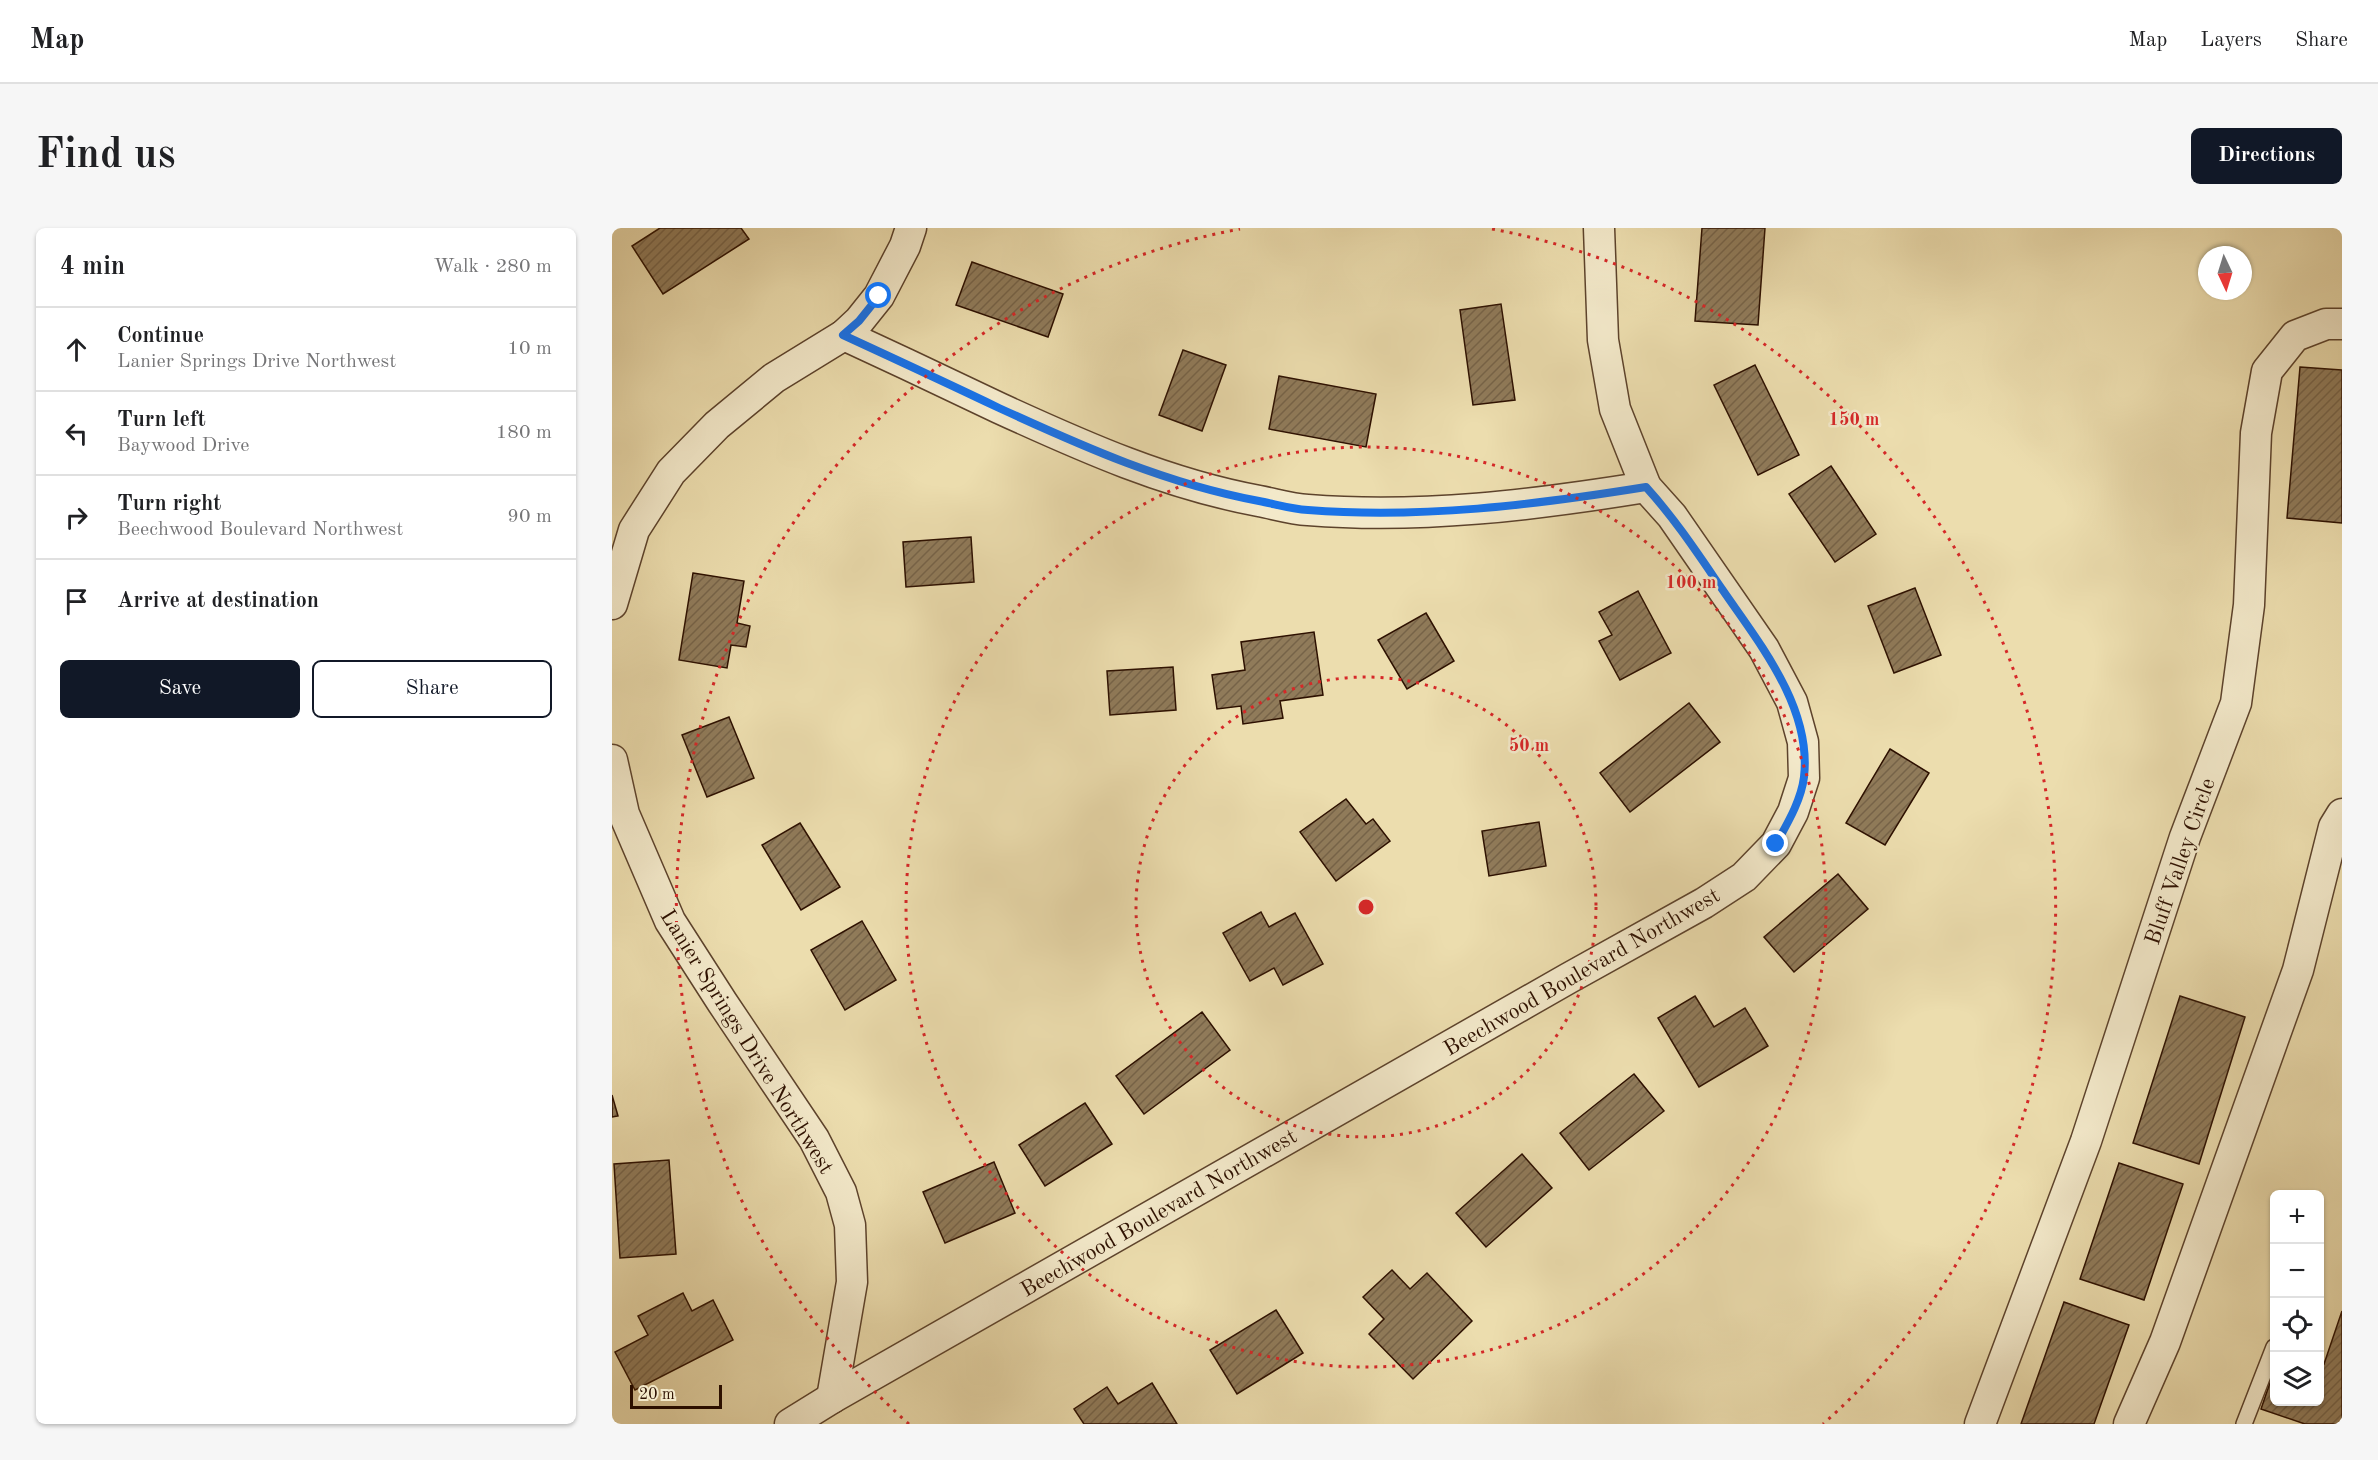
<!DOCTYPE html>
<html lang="en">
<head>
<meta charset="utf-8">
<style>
	:root { --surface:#fff; --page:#f6f6f6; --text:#202124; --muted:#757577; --line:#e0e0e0; --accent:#111827 }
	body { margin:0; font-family:"Old Standard TT",serif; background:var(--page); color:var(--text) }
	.controls { position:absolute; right:18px; bottom:18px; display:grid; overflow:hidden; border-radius:9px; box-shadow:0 2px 4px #0004 }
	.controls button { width:54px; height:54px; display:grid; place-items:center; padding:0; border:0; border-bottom:2px solid var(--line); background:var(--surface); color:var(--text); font:30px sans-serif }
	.compass { position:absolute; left:1586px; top:18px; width:54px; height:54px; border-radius:50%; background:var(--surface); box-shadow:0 2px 4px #0004; rotate:176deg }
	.scale { position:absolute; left:18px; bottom:15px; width:92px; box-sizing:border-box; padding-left:6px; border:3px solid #2d1000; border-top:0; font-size:16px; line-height:21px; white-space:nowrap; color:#2d1000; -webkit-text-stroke:4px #f3e9ca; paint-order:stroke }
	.stop { position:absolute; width:18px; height:18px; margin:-14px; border:4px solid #1a73e8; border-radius:50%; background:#fff }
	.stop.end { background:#1a73e8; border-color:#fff; box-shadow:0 2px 6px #0008 }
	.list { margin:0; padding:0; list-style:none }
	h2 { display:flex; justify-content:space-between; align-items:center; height:78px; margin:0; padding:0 24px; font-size:26px }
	h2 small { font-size:20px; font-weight:400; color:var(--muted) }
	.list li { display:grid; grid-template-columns:39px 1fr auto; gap:18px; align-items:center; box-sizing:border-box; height:84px; padding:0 24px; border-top:2px solid var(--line) }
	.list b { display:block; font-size:22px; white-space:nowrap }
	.list p { margin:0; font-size:20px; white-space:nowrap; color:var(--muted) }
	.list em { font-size:20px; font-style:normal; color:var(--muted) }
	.actions { display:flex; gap:12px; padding:18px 24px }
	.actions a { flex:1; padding:14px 0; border:2px solid var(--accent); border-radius:9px; text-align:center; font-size:21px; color:var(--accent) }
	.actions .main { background:var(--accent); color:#fff }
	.icon { flex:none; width:33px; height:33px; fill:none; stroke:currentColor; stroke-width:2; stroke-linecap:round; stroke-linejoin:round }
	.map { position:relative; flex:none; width:1730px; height:1196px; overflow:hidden; border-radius:9px }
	header { display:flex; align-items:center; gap:36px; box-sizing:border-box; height:84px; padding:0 30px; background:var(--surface); border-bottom:2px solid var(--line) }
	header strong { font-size:28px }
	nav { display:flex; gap:33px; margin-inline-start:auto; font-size:21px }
	.intro { display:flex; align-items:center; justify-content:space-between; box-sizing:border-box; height:144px; padding:0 36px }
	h1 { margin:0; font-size:42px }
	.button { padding:15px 27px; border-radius:9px; background:var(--accent); color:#fff; font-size:21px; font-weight:700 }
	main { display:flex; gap:36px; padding:0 36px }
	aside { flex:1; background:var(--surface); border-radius:9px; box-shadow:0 2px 4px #0004 }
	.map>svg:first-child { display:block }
	.building { fill:url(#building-hatch); stroke:#2d1000; stroke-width:1.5 }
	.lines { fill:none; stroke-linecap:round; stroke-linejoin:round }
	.lane-casing { stroke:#5d432c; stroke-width:18 }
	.street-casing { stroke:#5d432c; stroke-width:33 }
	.lane { stroke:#f3e9ca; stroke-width:15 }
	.street { stroke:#f3e9ca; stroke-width:30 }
	.route { stroke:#1a73e8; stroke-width:8 }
	.ring { fill:none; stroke:#d62828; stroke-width:3; stroke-dasharray:3 6 }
	.labels { text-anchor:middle; stroke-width:5; stroke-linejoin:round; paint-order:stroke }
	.street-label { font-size:22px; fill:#2d1000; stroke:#f3e9ca }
	.centre { fill:#d62828; stroke:#f3e9ca; stroke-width:3 }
	.ring-label { font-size:18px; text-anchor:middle; font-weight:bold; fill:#d62828; stroke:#f3e9ca; stroke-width:5; stroke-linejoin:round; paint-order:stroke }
</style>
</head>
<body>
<header>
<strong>Map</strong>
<nav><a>Map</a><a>Layers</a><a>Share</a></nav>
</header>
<div class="intro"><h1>Find us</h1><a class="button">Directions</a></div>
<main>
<aside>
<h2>4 min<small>Walk · 280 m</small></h2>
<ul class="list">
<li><svg class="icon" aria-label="ahead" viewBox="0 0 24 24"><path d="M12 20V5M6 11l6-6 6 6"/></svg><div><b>Continue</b><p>Lanier Springs Drive Northwest</p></div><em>10 m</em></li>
<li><svg class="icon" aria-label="left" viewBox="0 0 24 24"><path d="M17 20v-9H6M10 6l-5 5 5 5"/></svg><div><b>Turn left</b><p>Baywood Drive</p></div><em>180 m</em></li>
<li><svg class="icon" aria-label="right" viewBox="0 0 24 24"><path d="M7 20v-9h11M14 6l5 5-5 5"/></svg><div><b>Turn right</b><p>Beechwood Boulevard Northwest</p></div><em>90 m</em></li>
<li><svg class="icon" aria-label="arrive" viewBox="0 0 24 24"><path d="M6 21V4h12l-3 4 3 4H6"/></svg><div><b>Arrive at destination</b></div></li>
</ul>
<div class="actions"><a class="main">Save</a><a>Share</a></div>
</aside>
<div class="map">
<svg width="1730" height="1196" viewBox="0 0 1730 1196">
	<defs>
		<pattern id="building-hatch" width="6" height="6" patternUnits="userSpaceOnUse" patternTransform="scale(1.5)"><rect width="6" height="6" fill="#907b5a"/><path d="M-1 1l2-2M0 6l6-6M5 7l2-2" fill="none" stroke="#766348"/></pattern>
	</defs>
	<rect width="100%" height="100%" fill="#ecddae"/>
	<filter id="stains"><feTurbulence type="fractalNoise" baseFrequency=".00333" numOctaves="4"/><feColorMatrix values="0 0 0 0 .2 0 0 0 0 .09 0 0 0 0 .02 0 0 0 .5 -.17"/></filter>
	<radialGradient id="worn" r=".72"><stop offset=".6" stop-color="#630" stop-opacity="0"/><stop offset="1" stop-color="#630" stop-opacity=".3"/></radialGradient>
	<g class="building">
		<polygon points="48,0 129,0 137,11 51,66 20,18"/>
		<polygon points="1090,0 1153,0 1146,97 1083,93"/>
		<polygon points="360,34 451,66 436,109 344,77"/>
		<polygon points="889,76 903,172 861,177 848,82"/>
		<polygon points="571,122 614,137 590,203 547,187"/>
		<polygon points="1143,137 1187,227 1146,247 1102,157"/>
		<polygon points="1688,139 1730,142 1730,295 1675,290"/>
		<polygon points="667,148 764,166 754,219 657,201"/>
		<polygon points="1219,238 1264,306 1223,334 1177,266"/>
		<polygon points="359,309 362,354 294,359 291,314"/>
		<polygon points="81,345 132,353 125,395 138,398 134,419 119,417 115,440 67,432"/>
		<polygon points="1303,360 1329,427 1282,445 1256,378"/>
		<polygon points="1026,363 1059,425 1008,452 987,413 1000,407 987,384"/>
		<polygon points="814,385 842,433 795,461 766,412"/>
		<polygon points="702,404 711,467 668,473 671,490 631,496 629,478 605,481 600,447 633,442 629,414"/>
		<polygon points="561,439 564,482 498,487 495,443"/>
		<polygon points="1077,475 1108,514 1018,584 988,545"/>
		<polygon points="117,489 142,550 95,569 70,507"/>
		<polygon points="1278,521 1317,545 1273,617 1234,595"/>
		<polygon points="734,571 754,596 761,591 778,613 724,653 688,604"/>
		<polygon points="927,594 934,638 877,648 870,603"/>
		<polygon points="188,595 228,659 189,682 150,617"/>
		<polygon points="1226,646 1256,681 1182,744 1152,709"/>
		<polygon points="649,684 657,699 683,685 711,736 671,757 662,740 638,753 611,705"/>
		<polygon points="250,693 284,752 233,782 199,722"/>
		<polygon points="1083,768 1102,799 1133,780 1156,818 1087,859 1046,790"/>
		<polygon points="1568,768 1633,789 1587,936 1521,915"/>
		<polygon points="590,784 618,822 532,886 504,848"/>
		<polygon points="1022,846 1052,883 977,942 948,905"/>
		<polygon points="0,867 6,888 0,889"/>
		<polygon points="473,875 500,916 433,958 407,917"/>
		<polygon points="910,926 940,960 874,1019 844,985"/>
		<polygon points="57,932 64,1026 8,1030 2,936"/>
		<polygon points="382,934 403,985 333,1015 311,964"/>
		<polygon points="1507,935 1571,956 1532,1072 1468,1051"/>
		<polygon points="780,1042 798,1061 815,1045 860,1093 801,1151 757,1106 772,1091 751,1069"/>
		<polygon points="71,1065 80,1083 101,1072 121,1112 23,1162 3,1124 36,1107 26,1088"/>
		<polygon points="1452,1074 1517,1097 1482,1196 1409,1196"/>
		<polygon points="664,1082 691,1125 625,1166 598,1122"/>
		<polygon points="1730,1083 1730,1196 1693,1196 1649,1181 1662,1143 1662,1174 1708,1174 1708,1135 1712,1136"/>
		<polygon points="540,1155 565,1196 472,1196 462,1181 495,1159 506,1176"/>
	</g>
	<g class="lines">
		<defs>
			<polyline id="lane" points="1632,1196 1662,1119"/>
			<g id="street">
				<path d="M232 107C284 131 335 155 387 180 472 219 555 256 647 273 663 276 679 281 696 282 809 291 922 277 1034 259"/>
				<polyline points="0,376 22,302 59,244 105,197 162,150 232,107 247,93 267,68 293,18 299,0"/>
				<polyline points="0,532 12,586 58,693 110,774 202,911 229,964 238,997 240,1054 220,1170"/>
				<polyline points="178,1196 220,1170 957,750 1092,675 1132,649 1164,616 1181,584 1192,550 1191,514 1180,474 1152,421 1060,288 1034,259 1003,181 991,112 987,0"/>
				<polyline points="1368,1196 1474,913 1573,609 1624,475 1637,377 1644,205 1655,143 1683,108 1714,96 1730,96"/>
				<polyline points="1517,1196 1553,1114 1686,742 1722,599 1730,586"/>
			</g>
		</defs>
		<use href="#lane" class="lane-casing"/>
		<use href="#street" class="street-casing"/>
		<use href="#lane" class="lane"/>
		<use href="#street" class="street"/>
	</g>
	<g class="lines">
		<path class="route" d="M267 68 247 93 231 107C283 131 335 155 387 180 472 219 555 256 647 273 663 276 679 281 696 282 809 291 922 277 1034 259 1063 291 1086 326 1110 361 1147 415 1200 479 1192 549 1189 573 1175 596 1164 616"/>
	</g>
	<g class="ring">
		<circle cx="754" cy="679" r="230"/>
		<circle cx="754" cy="679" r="460"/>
		<path d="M297 1196A690 690 0 0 1 628 1M880 1A690 690 0 0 1 1211 1196"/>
	</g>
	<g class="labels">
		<g class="street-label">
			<text transform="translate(1567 633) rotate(-71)" y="8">Bluff Valley Circle</text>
			<text transform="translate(969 743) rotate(-30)" y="8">Beechwood Boulevard Northwest</text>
			<text transform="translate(136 813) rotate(58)" y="8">Lanier Springs Drive Northwest</text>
			<text transform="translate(546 984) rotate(-30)" y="8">Beechwood Boulevard Northwest</text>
		</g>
	</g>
	<circle cx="754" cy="679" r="9" class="centre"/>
	<g class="ring-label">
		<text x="1242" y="197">150 m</text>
		<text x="1079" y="360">100 m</text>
		<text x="917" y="523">50 m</text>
	</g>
	<rect width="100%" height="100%" filter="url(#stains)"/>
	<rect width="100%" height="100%" fill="url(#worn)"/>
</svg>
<div class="controls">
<button>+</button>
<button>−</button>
<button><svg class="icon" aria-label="locate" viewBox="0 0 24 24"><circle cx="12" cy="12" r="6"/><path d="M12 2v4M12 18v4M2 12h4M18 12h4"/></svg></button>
<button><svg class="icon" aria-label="layers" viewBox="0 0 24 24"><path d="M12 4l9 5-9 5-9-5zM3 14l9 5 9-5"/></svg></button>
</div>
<svg class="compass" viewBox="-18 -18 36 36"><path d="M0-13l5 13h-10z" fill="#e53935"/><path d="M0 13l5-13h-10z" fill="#757577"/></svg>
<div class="scale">20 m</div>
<div class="stop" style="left:267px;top:68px"></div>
<div class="stop end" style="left:1164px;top:616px"></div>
</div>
</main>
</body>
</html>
